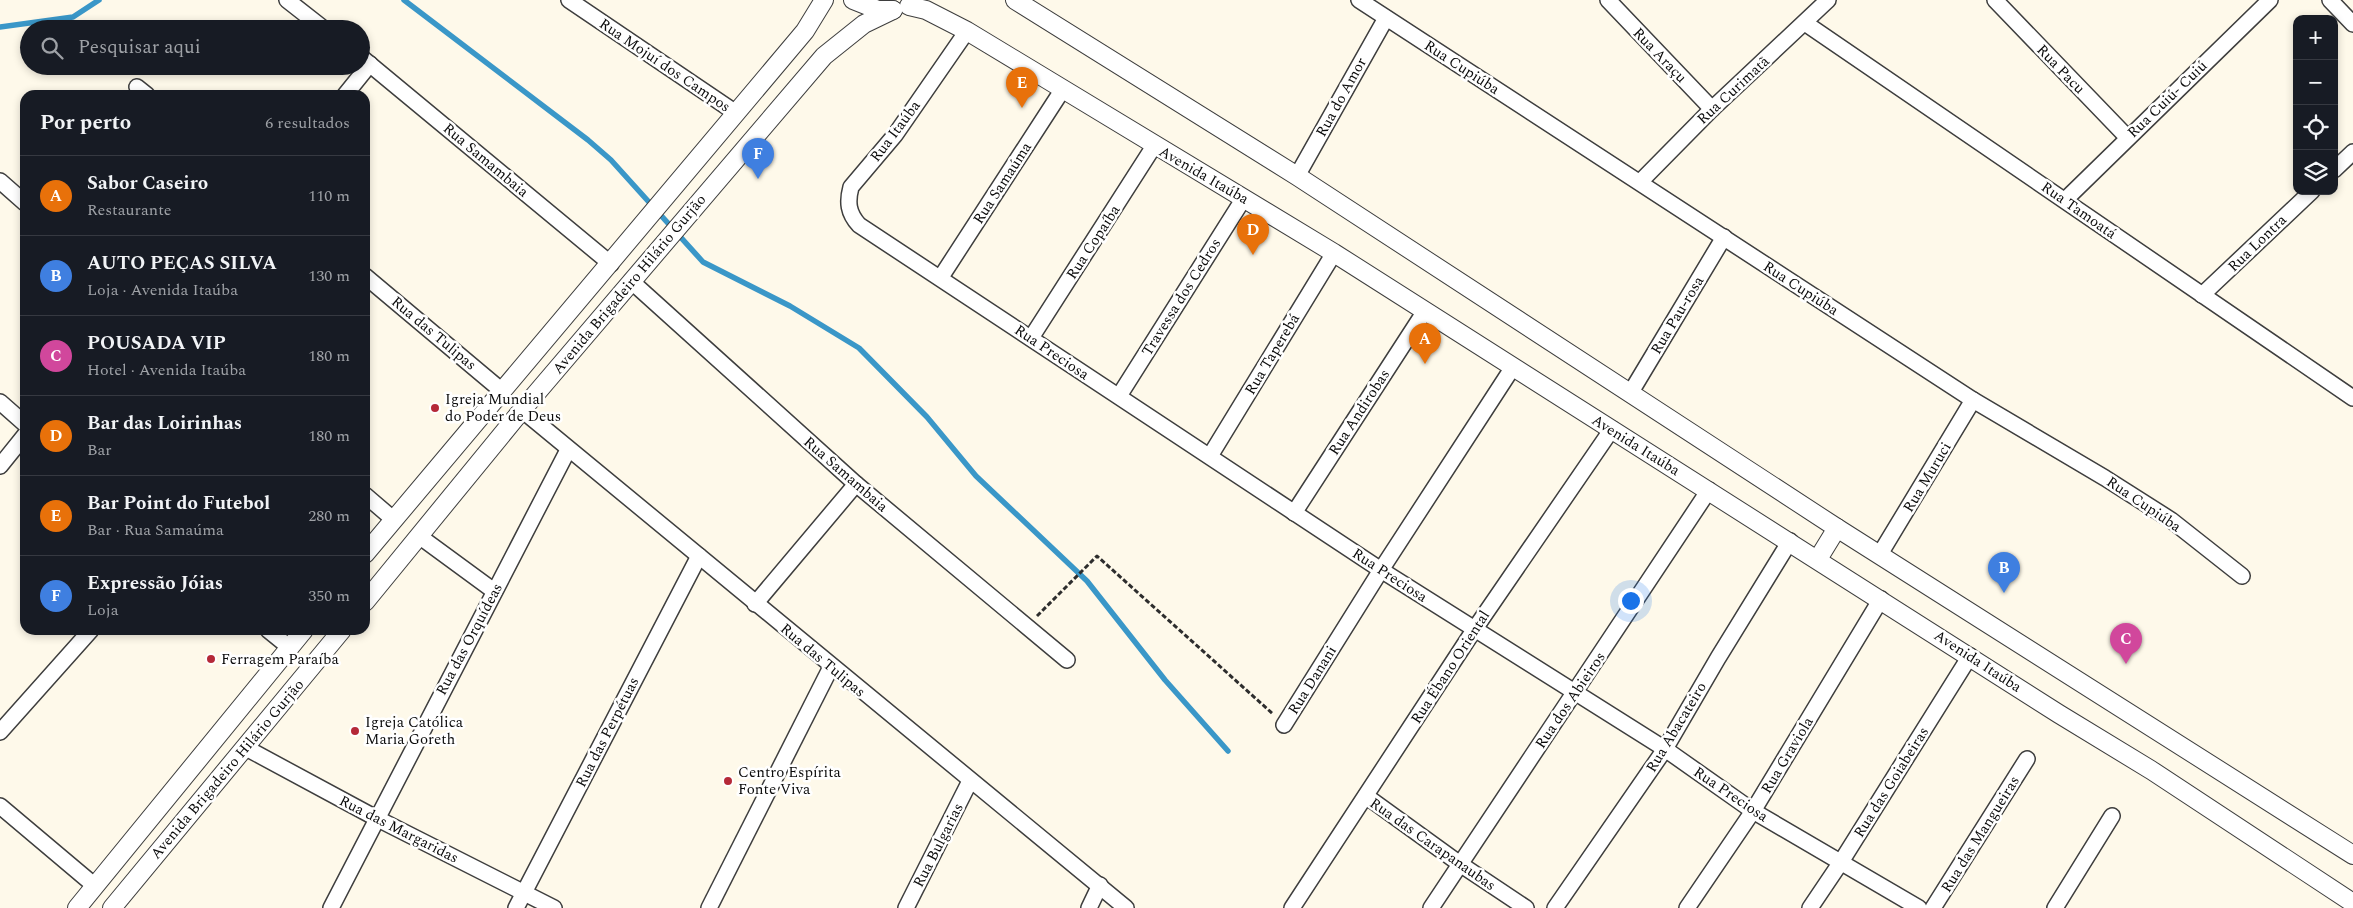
<!DOCTYPE html>
<html lang="pt">
<head>
<meta charset="utf-8">
<style>
	:root { --surface:#171b24; --page:#20242c; --text:#f1f3f6; --muted:#9ea1a6; --line:#363941; --accent:#d698a0 }
	body { margin:0; font-family:Spectral,serif; background:var(--page); color:var(--text) }
	.controls { position:absolute; right:15px; top:15px; display:grid; overflow:hidden; border-radius:10px; box-shadow:0 2px 8px #0003 }
	.controls button { width:45px; height:45px; display:grid; place-items:center; padding:0; border:0; border-bottom:1px solid var(--line); background:var(--surface); color:var(--text); font:25px sans-serif }
	.you { position:absolute; left:1630px; top:600px; width:18px; height:18px; margin:-12px; border:4px solid #fff; border-radius:50%; background:#1a73e8; box-shadow:0 0 0 8px #1a73e833 }
	.badge { display:grid; place-items:center; width:32px; height:32px; border-radius:50%; background:var(--accent); color:#fff; font-size:16px; font-weight:700 }
	.pin { position:absolute; translate:-50% -41px; filter:drop-shadow(0 1px 2px #0008) }
	.pin::after { content:''; position:absolute; top:26px; width:18px; height:15px; background:inherit; clip-path:polygon(0 0,100% 0,50% 100%) }
	.list { margin:0; padding:0; list-style:none }
	h2 { display:flex; justify-content:space-between; align-items:center; height:65px; margin:0; padding:0 20px; font-size:21px }
	h2 small { font-size:16px; font-weight:400; color:var(--muted) }
	.list li { display:grid; grid-template-columns:32px 1fr auto; gap:15px; align-items:center; box-sizing:border-box; height:80px; padding:0 20px; border-top:1px solid var(--line) }
	.list b { display:block; font-size:19px; white-space:nowrap }
	.list p { margin:0; font-size:16px; white-space:nowrap; color:var(--muted) }
	.list em { font-size:16px; font-style:normal; color:var(--muted) }
	.icon { flex:none; width:28px; height:28px; fill:none; stroke:currentColor; stroke-width:2; stroke-linecap:round; stroke-linejoin:round }
	.map { position:relative; flex:none; width:2353px; height:908px; overflow:hidden }
	.search { position:absolute; background:var(--surface); box-shadow:0 2px 8px #0003; left:20px; top:20px; width:350px; height:55px; display:flex; align-items:center; gap:12px; box-sizing:border-box; padding:0 18px; border-radius:28px; color:var(--muted); font-size:19px }
	.panel { position:absolute; background:var(--surface); box-shadow:0 2px 8px #0003; left:20px; top:90px; width:350px; height:545px; border-radius:15px }
	.map>svg:first-child { display:block }
	.lines { fill:none; stroke-linecap:round; stroke-linejoin:round }
	.stream { stroke:#3a97c8; stroke-width:5.5 }
	.minor-casing { stroke:#3e3e3e; stroke-width:18 }
	.tertiary-casing { stroke:#3e3e3e; stroke-width:20 }
	.path { stroke:#2d2d2d; stroke-width:3; stroke-dasharray:5 2.5; stroke-linecap:butt }
	.minor { stroke:#fff; stroke-width:15 }
	.tertiary { stroke:#fff; stroke-width:18 }
	.poi-dot { fill:#b52938; stroke:#fff; stroke-width:2 }
	.labels { text-anchor:middle; stroke-width:5; stroke-linejoin:round; paint-order:stroke }
	.street-label { font-size:15px; fill:#0b0b0b; stroke:#fff }
	.poi-label { font-size:15px; fill:#0b0b0b; stroke:#fff; text-anchor:start }
</style>
</head>
<body>
<div class="map">
<svg width="2353" height="908" viewBox="0 0 2353 908">
	<rect width="100%" height="100%" fill="#fef9ea"/>
	<g class="lines">
		<g class="stream">
			<polyline points="404,0 588,140 611,160 703,262 790,306 859,348 927,417 976,476 1087,581 1165,680 1228,751"/>
			<polyline points="0,27 73,17 99,0"/>
		</g>
		<defs>
			<g id="minor">
				<polyline points="287,0 324,29"/>
				<polyline points="569,0 736,113"/>
				<polyline points="1359,0 1973,400 2105,478 2171,520 2242,576"/>
				<polyline points="1608,0 1712,109"/>
				<polyline points="1995,0 2127,137"/>
				<polyline points="2330,0 2353,24"/>
				<polyline points="1805,23 2353,398"/>
				<path d="M967 31 895 135 851 187C847 202 848 213 859 225L1381 570 1665 749 1753 811 1919 908"/>
				<polyline points="361,57 611,264"/>
				<polyline points="137,87 147,95"/>
				<polyline points="345,95 370,64"/>
				<polyline points="2334,170 2353,152"/>
				<polyline points="1297,176 1386,18"/>
				<polyline points="0,181 25,203"/>
				<polyline points="1640,182 1712,109 1828,0"/>
				<polyline points="2065,200 2270,0"/>
				<polyline points="365,276 502,391"/>
				<polyline points="941,277 1063,89"/>
				<polyline points="631,281 856,484 1067,660"/>
				<polyline points="2202,295 2312,191"/>
				<polyline points="1031,338 1154,146"/>
				<polyline points="1631,392 1724,237"/>
				<polyline points="1119,396 1244,198"/>
				<polyline points="0,402 25,424"/>
				<polyline points="522,410 1126,908"/>
				<polyline points="1210,456 1334,253"/>
				<polyline points="0,466 25,435"/>
				<polyline points="365,495 393,519"/>
				<polyline points="1294,513 1425,311"/>
				<polyline points="419,536 494,591"/>
				<polyline points="1880,554 1973,400"/>
				<polyline points="755,604 856,484"/>
				<polyline points="268,630 289,647"/>
				<polyline points="1284,725 1381,570 1513,367"/>
				<polyline points="0,732 91,630"/>
				<polyline points="246,748 376,818 554,908"/>
				<polyline points="1366,796 1460,864 1526,908"/>
				<polyline points="0,806 95,886"/>
				<polyline points="331,908 568,450"/>
				<polyline points="516,908 699,556"/>
				<polyline points="709,908 831,667"/>
				<polyline points="906,908 970,781"/>
				<polyline points="1089,908 1100,885"/>
				<polyline points="1292,908 1474,630 1612,429"/>
				<polyline points="1431,908 1709,490"/>
				<polyline points="1555,908 1665,749 1718,658 1790,541"/>
				<polyline points="1687,908 1753,811 1881,599"/>
				<polyline points="1810,908 1841,862 1970,656"/>
				<polyline points="1933,908 2027,759"/>
				<polyline points="2055,908 2112,816"/>
			</g>
			<g id="tertiary">
				<polyline points="853,0 878,10 893,10"/>
				<polyline points="1015,0 1297,176 1837,528 2353,855"/>
				<polyline points="909,6 926,10 967,31 1334,253 2059,714 2151,770 2353,903"/>
				<polyline points="365,554 805,31 824,0"/>
				<polyline points="1818,559 1837,528"/>
				<polyline points="365,602 522,410 824,56 864,24 893,10"/>
				<polyline points="77,908 304,630"/>
				<polyline points="112,908 342,630"/>
			</g>
		</defs>
		<use href="#minor" class="minor-casing"/>
		<use href="#tertiary" class="tertiary-casing"/>
		<polyline class="path" points="1037,616 1097,556 1273,714"/>
		<use href="#minor" class="minor"/>
		<use href="#tertiary" class="tertiary"/>
	</g>
	<g class="poi-dot">
		<circle cx="435" cy="408" r="5"/>
		<circle cx="211" cy="659" r="5"/>
		<circle cx="355" cy="731" r="5"/>
		<circle cx="728" cy="781" r="5"/>
	</g>
	<g class="labels">
		<g class="street-label">
			<text transform="translate(1660 55) rotate(46)" y="5">Rua Araçu</text>
			<text transform="translate(665 65) rotate(34)" y="5">Rua Mojuí dos Campos</text>
			<text transform="translate(1462 67) rotate(33)" y="5">Rua Cupiúba</text>
			<text transform="translate(2061 69) rotate(46)" y="5">Rua Pacu</text>
			<text transform="translate(1733 90) rotate(-43)" y="5">Rua Curimatã</text>
			<text transform="translate(1341 97) rotate(-61)" y="5">Rua do Amor</text>
			<text transform="translate(2167 99) rotate(-44)" y="5">Rua Cuiú- Cuiú</text>
			<text transform="translate(895 131) rotate(-53)" y="5">Rua Itaúba</text>
			<text transform="translate(486 160) rotate(40)" y="5">Rua Samambaia</text>
			<text transform="translate(1204 175) rotate(30)" y="5">Avenida Itaúba</text>
			<text transform="translate(1002 183) rotate(-57)" y="5">Rua Samaúma</text>
			<text transform="translate(2079 210) rotate(35)" y="5">Rua Tamoatá</text>
			<text transform="translate(1093 242) rotate(-57)" y="5">Rua Copaíba</text>
			<text transform="translate(2257 243) rotate(-44)" y="5">Rua Lontra</text>
			<text transform="translate(629 284) rotate(-50)" y="5">Avenida Brigadeiro Hilário Gurjão</text>
			<text transform="translate(1801 288) rotate(33)" y="5">Rua Cupiúba</text>
			<text transform="translate(1181 297) rotate(-58)" y="5">Travessa dos Cedros</text>
			<text transform="translate(1677 315) rotate(-59)" y="5">Rua Pau-rosa</text>
			<text transform="translate(434 333) rotate(40)" y="5">Rua das Tulipas</text>
			<text transform="translate(1052 352) rotate(34)" y="5">Rua Preciosa</text>
			<text transform="translate(1272 354) rotate(-59)" y="5">Rua Taperebá</text>
			<text transform="translate(1359 412) rotate(-57)" y="5">Rua Andirobas</text>
			<text transform="translate(1636 445) rotate(32)" y="5">Avenida Itaúba</text>
			<text transform="translate(846 474) rotate(41)" y="5">Rua Samambaia</text>
			<text transform="translate(1927 477) rotate(-59)" y="5">Rua Muruci</text>
			<text transform="translate(2144 504) rotate(34)" y="5">Rua Cupiúba</text>
			<text transform="translate(1390 575) rotate(33)" y="5">Rua Preciosa</text>
			<text transform="translate(469 639) rotate(-62)" y="5">Rua das Orquídeas</text>
			<text transform="translate(823 660) rotate(40)" y="5">Rua das Tulipas</text>
			<text transform="translate(1978 661) rotate(33)" y="5">Avenida Itaúba</text>
			<text transform="translate(1450 667) rotate(-57)" y="5">Rua Ébano Oriental</text>
			<text transform="translate(1312 680) rotate(-58)" y="5">Rua Danani</text>
			<text transform="translate(1570 700) rotate(-56)" y="5">Rua dos Abieiros</text>
			<text transform="translate(1676 727) rotate(-59)" y="5">Rua Abacateiro</text>
			<text transform="translate(607 732) rotate(-63)" y="5">Rua das Perpétuas</text>
			<text transform="translate(1787 755) rotate(-59)" y="5">Rua Graviola</text>
			<text transform="translate(227 769) rotate(-50)" y="5">Avenida Brigadeiro Hilário Gurjão</text>
			<text transform="translate(1891 782) rotate(-58)" y="5">Rua das Goiabeiras</text>
			<text transform="translate(1731 794) rotate(34)" y="5">Rua Preciosa</text>
			<text transform="translate(399 829) rotate(27)" y="5">Rua das Margaridas</text>
			<text transform="translate(1980 834) rotate(-58)" y="5">Rua das Mangueiras</text>
			<text transform="translate(1433 844) rotate(35)" y="5">Rua das Carapanaubas</text>
			<text transform="translate(938 845) rotate(-63)" y="5">Rua Bulgarias</text>
		</g>
		<g class="poi-label">
			<text x="445" y="404">Igreja Mundial<tspan x="445" dy="17">do Poder de Deus</tspan></text>
			<text x="221" y="664">Ferragem Paraíba</text>
			<text x="365" y="727">Igreja Católica<tspan x="365" dy="17">Maria Goreth</tspan></text>
			<text x="738" y="777">Centro Espírita<tspan x="738" dy="17">Fonte Viva</tspan></text>
		</g>
	</g>
</svg>
<div class="controls">
<button>+</button>
<button>−</button>
<button><svg class="icon" aria-label="locate" viewBox="0 0 24 24"><circle cx="12" cy="12" r="6"/><path d="M12 2v4M12 18v4M2 12h4M18 12h4"/></svg></button>
<button><svg class="icon" aria-label="layers" viewBox="0 0 24 24"><path d="M12 4l9 5-9 5-9-5zM3 14l9 5 9-5"/></svg></button>
</div>
<div class="you"></div>
<div class="pin badge" style="left:1425px;top:364px;background:#e8710a">A</div>
<div class="pin badge" style="left:2004px;top:593px;background:#3f7fe0">B</div>
<div class="pin badge" style="left:2126px;top:664px;background:#d1479c">C</div>
<div class="pin badge" style="left:1253px;top:255px;background:#e8710a">D</div>
<div class="pin badge" style="left:1022px;top:108px;background:#e8710a">E</div>
<div class="pin badge" style="left:758px;top:179px;background:#3f7fe0">F</div>
<div class="search"><svg class="icon" aria-label="search" viewBox="0 0 24 24"><circle cx="10" cy="10" r="6"/><path d="M15 15l6 6"/></svg>Pesquisar aqui</div>
<section class="panel">
<h2>Por perto<small>6 resultados</small></h2>
<ul class="list">
<li><span class="badge" style="background:#e8710a">A</span><div><b>Sabor Caseiro</b><p>Restaurante</p></div><em>110 m</em></li>
<li><span class="badge" style="background:#3f7fe0">B</span><div><b>AUTO PEÇAS SILVA</b><p>Loja · Avenida Itaúba</p></div><em>130 m</em></li>
<li><span class="badge" style="background:#d1479c">C</span><div><b>POUSADA VIP</b><p>Hotel · Avenida Itaúba</p></div><em>180 m</em></li>
<li><span class="badge" style="background:#e8710a">D</span><div><b>Bar das Loirinhas</b><p>Bar</p></div><em>180 m</em></li>
<li><span class="badge" style="background:#e8710a">E</span><div><b>Bar Point do Futebol</b><p>Bar · Rua Samaúma</p></div><em>280 m</em></li>
<li><span class="badge" style="background:#3f7fe0">F</span><div><b>Expressão Jóias</b><p>Loja</p></div><em>350 m</em></li>
</ul>
</section>
</div>
</body>
</html>
